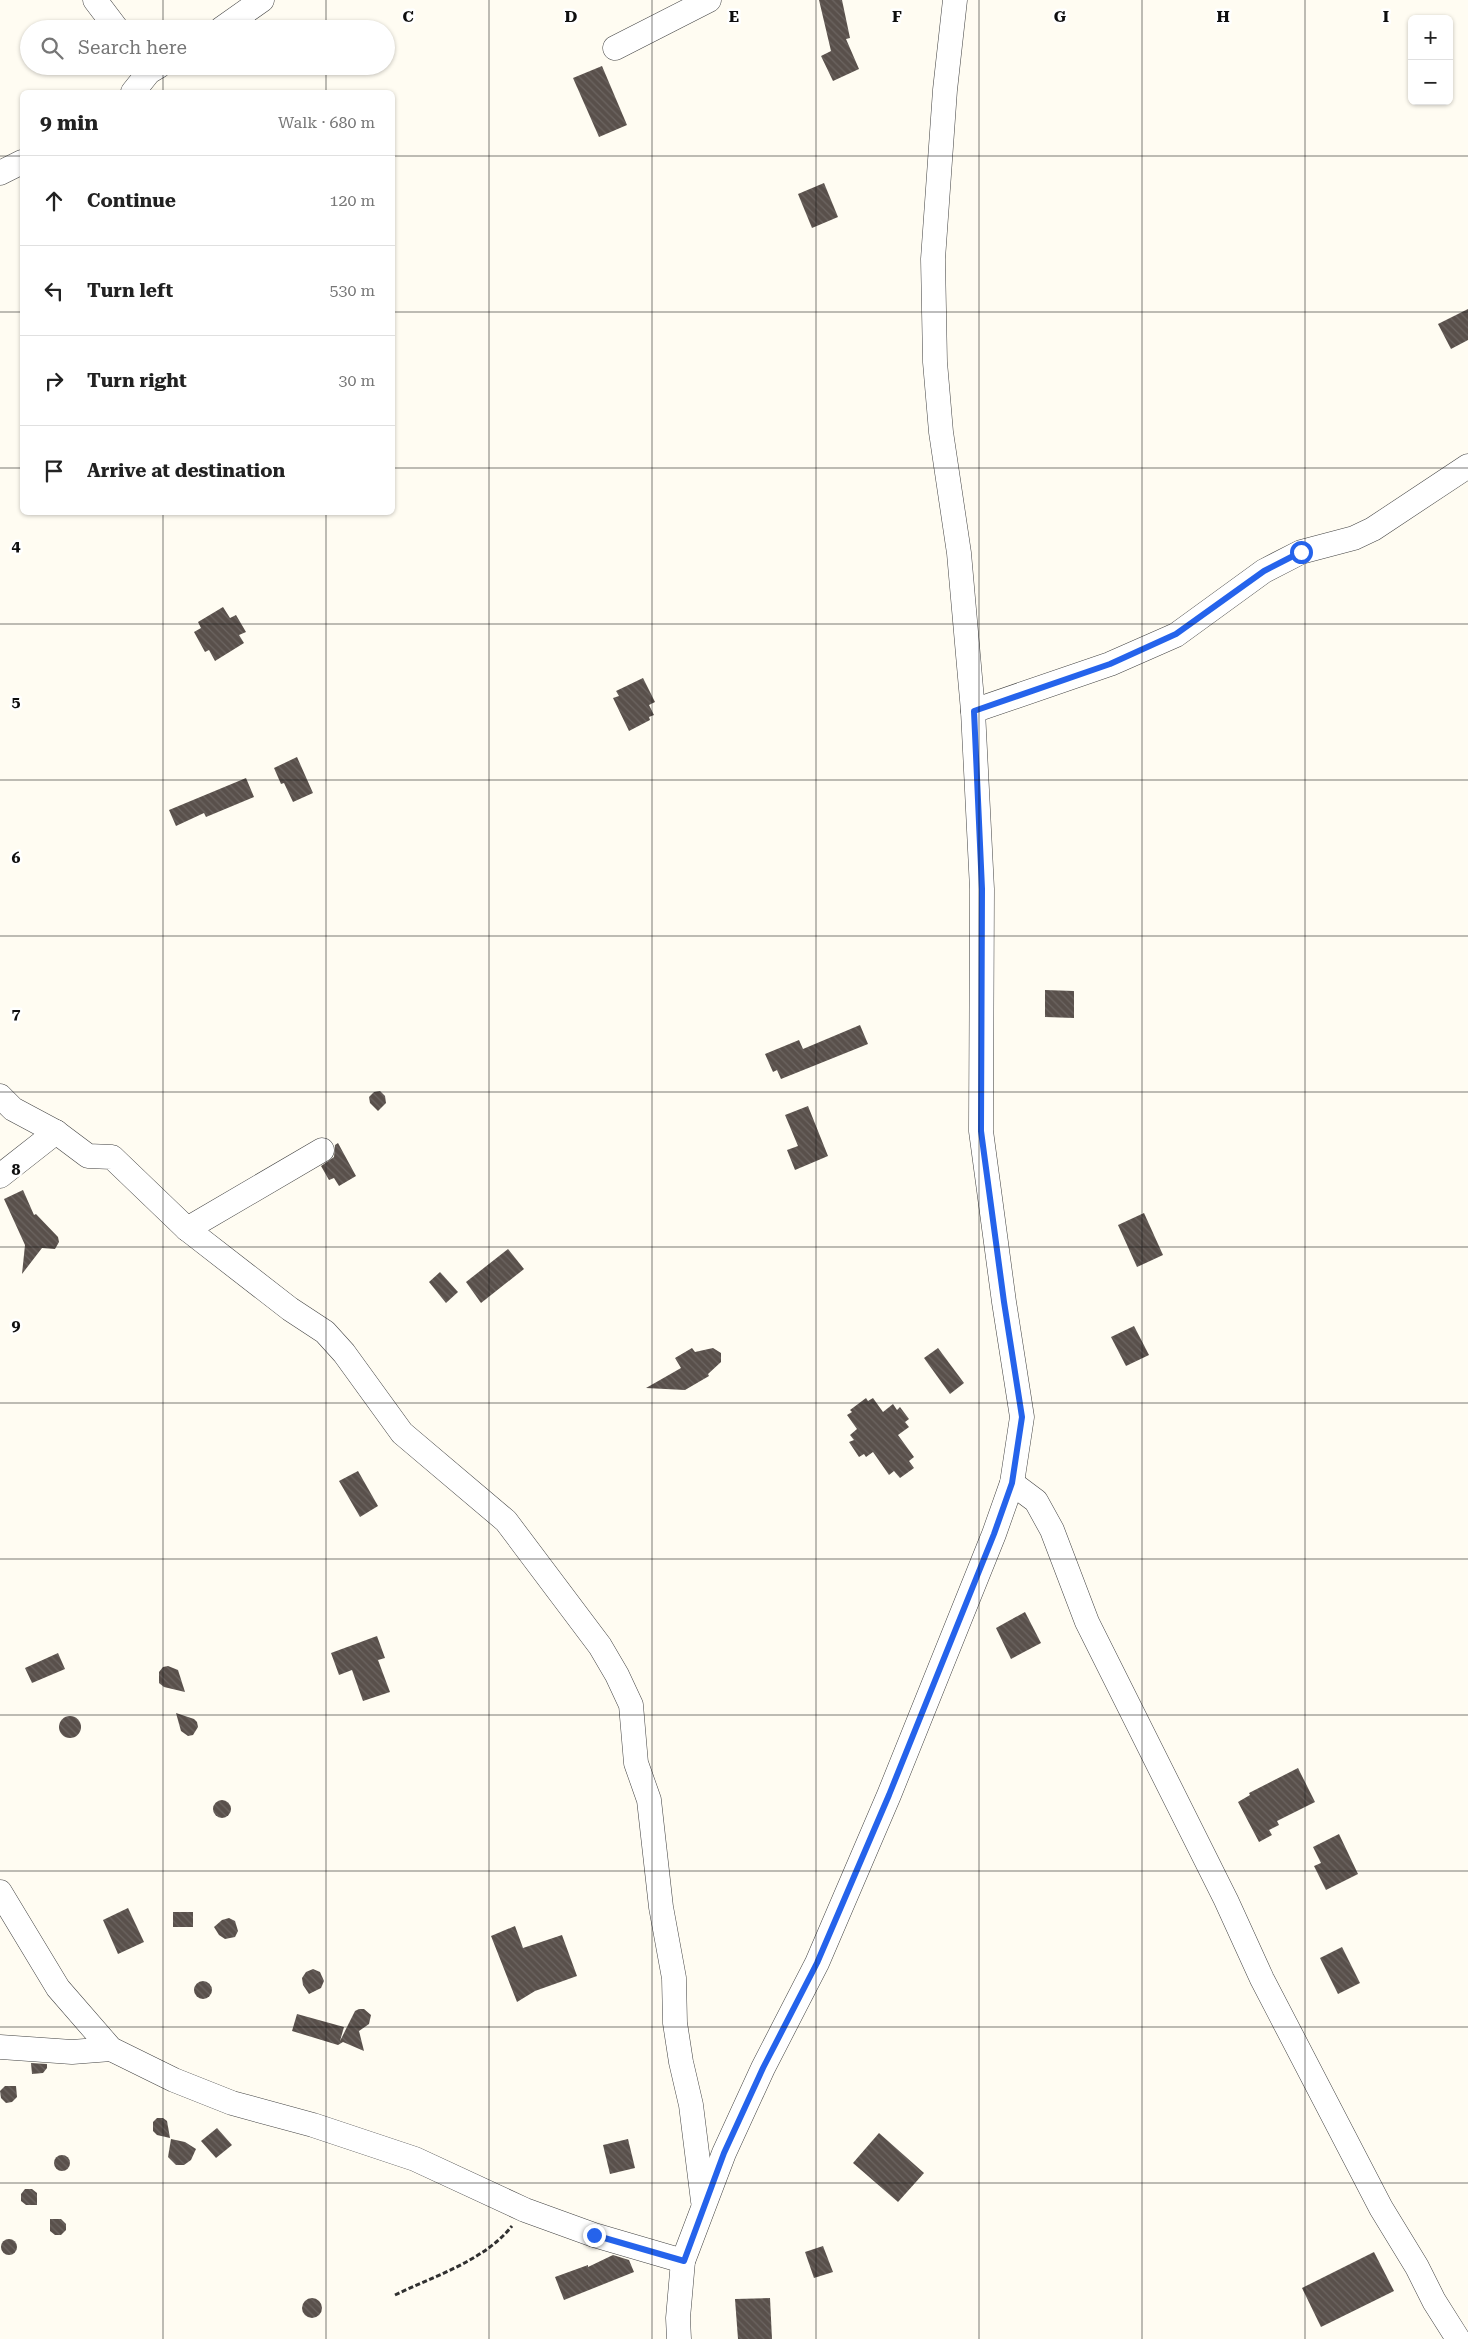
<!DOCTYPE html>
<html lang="en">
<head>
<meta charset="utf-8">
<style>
	:root { --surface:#fff; --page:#f6f6f6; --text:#222; --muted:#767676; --line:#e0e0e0 }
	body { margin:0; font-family:"Roboto Serif",serif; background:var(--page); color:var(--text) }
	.controls { position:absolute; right:15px; top:15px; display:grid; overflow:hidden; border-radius:8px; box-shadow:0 1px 4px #0004 }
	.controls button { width:45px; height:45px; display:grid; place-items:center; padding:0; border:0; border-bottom:1px solid var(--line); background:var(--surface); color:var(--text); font:25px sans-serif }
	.stop { position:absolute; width:15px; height:15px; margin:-11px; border:4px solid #2563eb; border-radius:50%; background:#fff }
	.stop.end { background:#2563eb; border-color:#fff; box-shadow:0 1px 5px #0008 }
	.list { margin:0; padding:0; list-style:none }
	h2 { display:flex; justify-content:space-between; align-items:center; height:65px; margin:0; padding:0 20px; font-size:21px }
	h2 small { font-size:16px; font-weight:400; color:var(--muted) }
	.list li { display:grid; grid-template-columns:32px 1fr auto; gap:15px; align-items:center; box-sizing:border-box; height:90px; padding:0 20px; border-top:1px solid var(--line) }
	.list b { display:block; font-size:19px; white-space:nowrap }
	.list em { font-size:16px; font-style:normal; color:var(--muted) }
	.icon { flex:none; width:28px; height:28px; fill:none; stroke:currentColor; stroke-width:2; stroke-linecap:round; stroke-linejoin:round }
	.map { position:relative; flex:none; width:1468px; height:2339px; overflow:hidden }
	.search { position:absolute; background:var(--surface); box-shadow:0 1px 4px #0004; left:20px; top:20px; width:375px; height:55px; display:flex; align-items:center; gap:12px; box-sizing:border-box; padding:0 18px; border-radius:28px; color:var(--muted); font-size:19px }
	.panel { position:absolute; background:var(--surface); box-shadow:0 1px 4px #0004; left:20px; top:90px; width:375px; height:425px; border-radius:8px }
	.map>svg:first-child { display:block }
	.building { fill:url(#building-back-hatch) }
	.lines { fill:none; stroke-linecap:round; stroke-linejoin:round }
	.minor-casing { stroke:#424242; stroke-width:25 }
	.path { stroke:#313131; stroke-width:3; stroke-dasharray:5 2.5; stroke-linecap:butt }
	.minor { stroke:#fff; stroke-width:24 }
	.route { stroke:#2563eb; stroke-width:6 }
	.grid { fill:none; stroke:#0f0f0f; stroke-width:1; stroke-opacity:0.55 }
	.grid-label { font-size:16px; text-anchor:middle; font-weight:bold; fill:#0f0f0f; stroke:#fff; stroke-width:5; stroke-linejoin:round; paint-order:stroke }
</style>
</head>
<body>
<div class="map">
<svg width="1468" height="2339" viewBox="0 0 1468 2339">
	<defs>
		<pattern id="building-back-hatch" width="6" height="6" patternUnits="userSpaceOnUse" patternTransform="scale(1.25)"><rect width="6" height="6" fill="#59504b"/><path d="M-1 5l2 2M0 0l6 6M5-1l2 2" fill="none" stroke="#6c6561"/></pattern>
	</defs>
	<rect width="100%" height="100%" fill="#fffcf2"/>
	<g class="building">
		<polygon points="819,0 842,0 850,38 846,39 859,69 833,81 821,56 831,51"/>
		<polygon points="602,66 627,125 599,137 573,78"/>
		<polygon points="824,183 838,217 812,228 798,194"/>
		<polygon points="1468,309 1468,340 1451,349 1438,324"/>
		<polygon points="223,607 230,618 236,615 246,632 239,635 244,643 215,661 209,650 205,652 194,632 201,628 198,622"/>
		<polygon points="643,678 655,702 649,705 654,715 649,717 650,720 629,731 613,698 619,696 616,691"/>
		<polygon points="297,757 313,793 293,802 284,783 281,784 274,768"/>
		<polygon points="246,778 254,797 206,817 204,813 176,826 169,810"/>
		<polygon points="1045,990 1074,991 1074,1018 1045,1017"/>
		<polygon points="860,1025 868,1044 781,1079 777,1070 773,1072 765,1054 799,1040 803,1049"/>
		<polygon points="380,1091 385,1096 386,1103 378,1111 370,1103 369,1097 374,1092"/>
		<polygon points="808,1106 828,1156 795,1170 787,1150 798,1146 785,1115"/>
		<polygon points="338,1143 356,1176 339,1186 334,1178 329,1180 321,1166 334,1157 335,1145"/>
		<polygon points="23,1190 34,1215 36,1214 58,1237 59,1242 55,1249 42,1248 22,1274 25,1245 4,1199"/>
		<polygon points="1144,1213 1163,1255 1137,1267 1118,1225"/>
		<polygon points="508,1249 524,1269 481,1303 466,1282"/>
		<polygon points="440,1272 458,1292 446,1303 429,1282"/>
		<polygon points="1134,1326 1149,1355 1126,1366 1111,1337"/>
		<polygon points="692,1348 695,1352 713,1348 721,1353 721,1362 708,1374 709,1376 685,1390 646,1388 681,1368 675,1358"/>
		<polygon points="938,1348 964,1383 950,1394 924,1358"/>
		<polygon points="866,1398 868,1401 873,1398 883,1412 893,1404 897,1410 900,1407 909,1419 905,1422 909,1427 898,1435 914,1457 909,1461 914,1468 900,1478 894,1471 889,1475 873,1452 866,1457 864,1454 859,1457 849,1442 854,1440 850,1435 857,1429 847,1415 852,1412 850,1410"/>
		<polygon points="358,1471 378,1506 360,1517 339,1481"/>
		<polygon points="1025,1612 1041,1643 1011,1659 996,1628"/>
		<polygon points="377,1636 385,1658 378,1660 390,1692 363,1701 352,1670 339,1675 331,1653"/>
		<polygon points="58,1653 65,1669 32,1683 25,1668"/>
		<polygon points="168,1666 178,1670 185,1692 164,1687 159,1683 159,1672 163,1667"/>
		<polygon points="176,1713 194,1719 197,1722 198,1727 193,1735 188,1736 181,1731"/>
		<circle cx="70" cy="1727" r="11"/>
		<polygon points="1298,1768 1315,1802 1277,1821 1279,1825 1269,1830 1272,1835 1259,1842 1238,1802 1250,1795 1249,1793"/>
		<circle cx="222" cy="1809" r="9"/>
		<polygon points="1339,1834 1358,1874 1326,1890 1314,1866 1321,1863 1313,1847"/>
		<polygon points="128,1908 144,1942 118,1954 103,1920"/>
		<rect x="173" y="1912" width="20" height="15"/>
		<polygon points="229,1918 235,1921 238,1931 235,1937 225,1939 219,1935 214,1927 222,1920"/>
		<polygon points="515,1926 523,1948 562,1935 577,1976 535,1991 517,2002 491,1936"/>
		<polygon points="1342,1947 1360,1983 1338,1994 1320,1958"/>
		<polygon points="313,1969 320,1972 324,1981 321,1988 309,1994 303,1985 302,1978 306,1972"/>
		<circle cx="203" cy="1990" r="9"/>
		<polygon points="359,2009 364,2009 371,2015 369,2024 359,2031 364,2051 343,2042 338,2045 292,2031 297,2014 344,2027 340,2041 355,2011"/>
		<polygon points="31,2063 47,2064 47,2068 43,2073 32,2074"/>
		<polygon points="5,2086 16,2086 17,2097 12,2102 6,2103 1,2098 0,2091"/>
		<polygon points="157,2118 163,2118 167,2121 170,2138 157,2135 153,2131 153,2122"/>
		<polygon points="217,2128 232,2145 216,2158 201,2141"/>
		<polygon points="879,2133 924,2173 898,2202 853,2163"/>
		<polygon points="171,2139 185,2142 196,2149 191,2160 184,2165 176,2165 168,2157"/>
		<polygon points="628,2139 635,2168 610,2174 603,2145"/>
		<circle cx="62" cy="2163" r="8"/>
		<polygon points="25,2189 32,2189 37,2193 37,2205 26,2205 21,2201 21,2194"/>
		<polygon points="50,2219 61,2219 66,2224 66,2230 61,2235 55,2235 50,2231"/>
		<circle cx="9" cy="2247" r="8"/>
		<polygon points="823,2246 833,2272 814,2278 805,2252"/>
		<polygon points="1374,2252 1394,2291 1321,2327 1302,2288"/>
		<polygon points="613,2255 629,2260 634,2272 564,2300 555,2277 588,2265 588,2267"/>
		<polygon points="770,2298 772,2339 738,2339 735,2299"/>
		<circle cx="312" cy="2308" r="10"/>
	</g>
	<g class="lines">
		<defs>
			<g id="minor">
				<polyline points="95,0 117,29"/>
				<polyline points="221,29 262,0"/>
				<polyline points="615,48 709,0"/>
				<polyline points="133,92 149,72 159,66"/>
				<polyline points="0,173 22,162"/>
				<polyline points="973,711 1110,664 1176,635 1264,571 1301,552 1354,538 1373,529 1468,466"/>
				<polyline points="0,1096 13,1109 56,1132 88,1156 112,1157 187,1229 290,1309 325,1332 344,1353 402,1433 506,1521 600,1646 617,1675 631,1705 636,1763 649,1800 661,1907 674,1978 675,2023 681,2062 691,2105 703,2201"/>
				<polyline points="0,1176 56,1132"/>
				<polyline points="187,1229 322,1150"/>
				<polyline points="1012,1483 1036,1501 1052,1530 1087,1622 1226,1900 1262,1979 1381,2208 1417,2267 1434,2301 1458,2339"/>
				<polyline points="0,1892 58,1988 111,2049 174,2080 232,2103 313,2125 415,2159 525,2210 594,2235 683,2261"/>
				<polyline points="0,2047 72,2052 111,2049"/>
				<polyline points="679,2339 678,2318 683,2261 724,2153 763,2068 817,1963 889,1795 994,1534 1012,1483 1022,1417 1004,1302 981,1131 982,889 973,711 959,553 941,432 935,362 933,259 945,90 955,0"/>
			</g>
		</defs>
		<use href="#minor" class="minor-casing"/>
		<path class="path" d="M395 2295C434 2276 484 2261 512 2226"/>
		<use href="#minor" class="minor"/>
	</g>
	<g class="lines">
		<polyline class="route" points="594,2235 684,2261 724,2153 763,2068 817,1963 889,1795 994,1534 1012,1483 1022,1417 1004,1302 981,1131 982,889 974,711 1110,664 1176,634 1264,571 1301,552"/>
	</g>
	<path class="grid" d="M163 0V29M326 0V29M489 0V2339M652 0V2339M816 0V2339M979 0V2339M1142 0V2339M1305 0V2339M163 66V92M326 66V92M0 156H22M392 156H1468M0 312H22M392 312H1468M0 468H22M392 468H1468M163 512V2339M326 512V2339M0 624H1468M0 780H1468M0 936H1468M0 1092H1468M0 1247H1468M0 1403H1468M0 1559H1468M0 1715H1468M0 1871H1468M0 2027H1468M0 2183H1468"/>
	<g class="grid-label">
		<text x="408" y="22">C</text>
		<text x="571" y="22">D</text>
		<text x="734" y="22">E</text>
		<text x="897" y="22">F</text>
		<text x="1060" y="22">G</text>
		<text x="1223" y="22">H</text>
		<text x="1386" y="22">I</text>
		<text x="16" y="551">4</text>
		<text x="16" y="707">5</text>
		<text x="16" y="863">6</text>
		<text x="16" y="1019">7</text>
		<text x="16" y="1175">8</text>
		<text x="16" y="1331">9</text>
	</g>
</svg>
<div class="controls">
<button>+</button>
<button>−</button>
</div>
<div class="stop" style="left:1301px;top:552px"></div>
<div class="stop end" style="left:594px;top:2235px"></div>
<div class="search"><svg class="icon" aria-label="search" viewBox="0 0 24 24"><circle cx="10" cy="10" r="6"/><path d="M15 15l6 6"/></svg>Search here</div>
<section class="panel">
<h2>9 min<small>Walk · 680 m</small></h2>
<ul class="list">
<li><svg class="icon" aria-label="ahead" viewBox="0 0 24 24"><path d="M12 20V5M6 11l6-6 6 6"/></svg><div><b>Continue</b></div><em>120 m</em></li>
<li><svg class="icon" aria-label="left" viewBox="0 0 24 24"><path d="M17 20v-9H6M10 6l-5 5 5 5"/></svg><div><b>Turn left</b></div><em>530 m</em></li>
<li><svg class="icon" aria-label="right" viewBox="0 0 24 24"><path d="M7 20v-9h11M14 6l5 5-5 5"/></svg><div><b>Turn right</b></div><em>30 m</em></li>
<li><svg class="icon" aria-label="arrive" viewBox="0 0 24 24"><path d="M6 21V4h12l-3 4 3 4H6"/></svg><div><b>Arrive at destination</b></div></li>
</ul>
</section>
</div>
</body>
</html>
